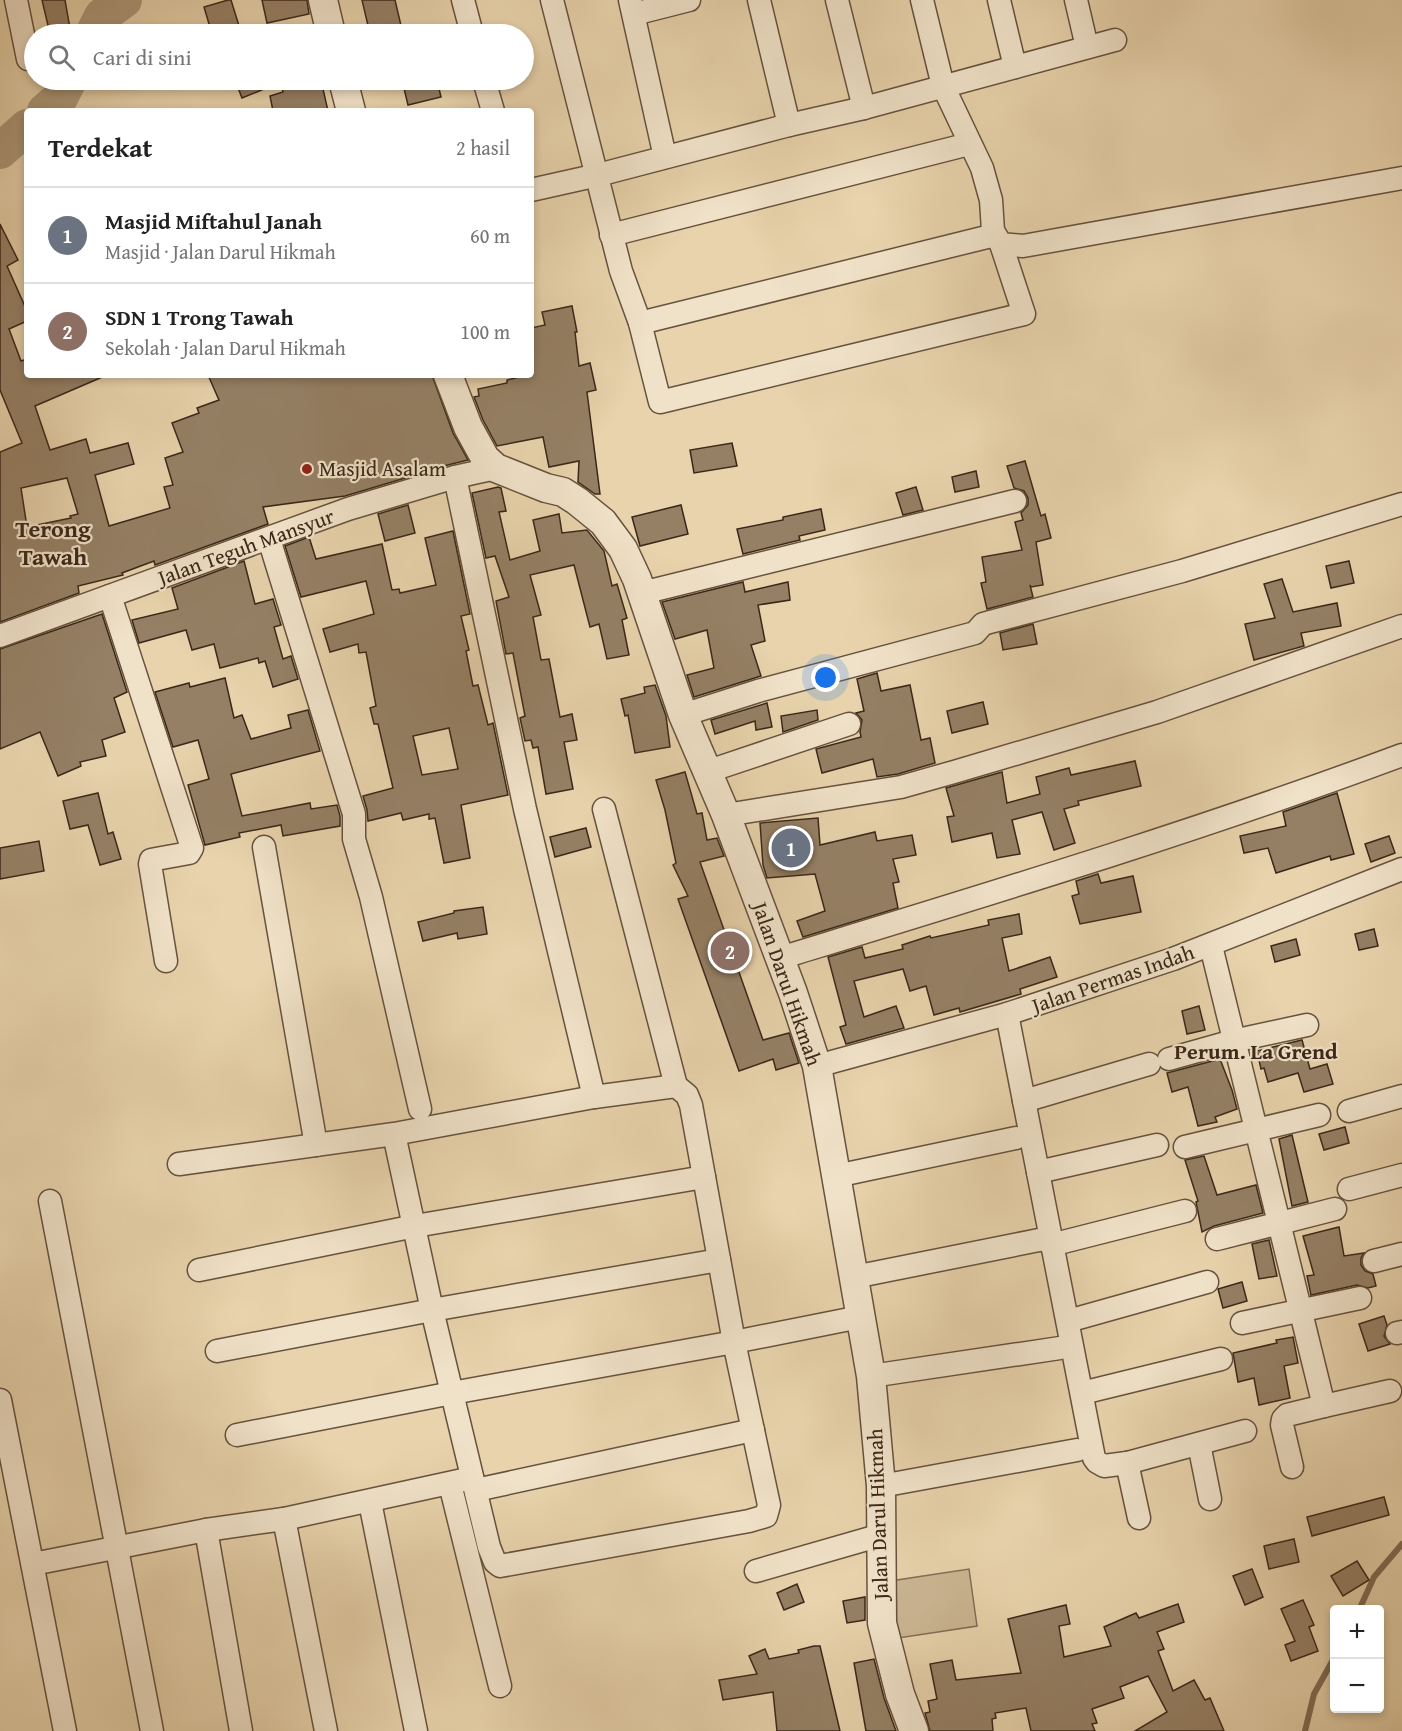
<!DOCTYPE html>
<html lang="id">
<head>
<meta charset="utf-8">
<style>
	:root { --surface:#fff; --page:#f2f2f2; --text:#222; --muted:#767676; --line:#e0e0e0; --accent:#8f2418 }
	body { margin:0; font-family:"Gentium Book Plus",serif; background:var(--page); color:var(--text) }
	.controls { position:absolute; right:18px; bottom:18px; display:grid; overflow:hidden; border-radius:6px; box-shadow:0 3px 9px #0003 }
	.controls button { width:54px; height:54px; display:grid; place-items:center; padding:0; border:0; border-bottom:2px solid var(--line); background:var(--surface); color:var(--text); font:30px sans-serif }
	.you { position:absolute; left:826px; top:678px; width:21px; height:21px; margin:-15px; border:4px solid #fff; border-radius:50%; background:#1a73e8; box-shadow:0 0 0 9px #1a73e833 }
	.badge { display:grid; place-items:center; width:39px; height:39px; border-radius:50%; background:var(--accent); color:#fff; font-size:20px; font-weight:700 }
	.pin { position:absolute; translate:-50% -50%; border:3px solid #fff; box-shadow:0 2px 6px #0006 }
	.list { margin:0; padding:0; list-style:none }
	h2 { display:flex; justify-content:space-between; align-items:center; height:78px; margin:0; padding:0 24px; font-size:26px }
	h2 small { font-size:20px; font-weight:400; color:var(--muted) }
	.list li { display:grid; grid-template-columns:39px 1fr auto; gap:18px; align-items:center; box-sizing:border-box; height:96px; padding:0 24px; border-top:2px solid var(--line) }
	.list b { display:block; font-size:22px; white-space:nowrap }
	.list p { margin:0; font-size:20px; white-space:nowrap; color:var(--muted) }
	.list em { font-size:20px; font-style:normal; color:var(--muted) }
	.icon { flex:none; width:33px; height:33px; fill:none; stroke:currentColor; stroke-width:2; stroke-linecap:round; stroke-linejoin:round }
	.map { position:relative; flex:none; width:1402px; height:1731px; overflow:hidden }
	.search { position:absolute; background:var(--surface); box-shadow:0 3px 9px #0003; left:24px; top:24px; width:510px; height:66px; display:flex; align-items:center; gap:15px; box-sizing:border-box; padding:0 21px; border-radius:33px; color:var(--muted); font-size:22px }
	.panel { position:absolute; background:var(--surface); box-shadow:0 3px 9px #0003; left:24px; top:108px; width:510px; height:270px; border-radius:6px }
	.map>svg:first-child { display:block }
	.green { fill:#cbb693; stroke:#836e56; stroke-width:1.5 }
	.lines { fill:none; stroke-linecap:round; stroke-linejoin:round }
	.stream { stroke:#7f6b53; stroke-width:6 }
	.river { stroke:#ad997a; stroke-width:36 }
	.building { fill:#958065; stroke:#3b2719; stroke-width:1.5; fill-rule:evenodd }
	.minor-casing { stroke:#66523e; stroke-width:25 }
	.tertiary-casing { stroke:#66523e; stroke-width:31 }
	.minor { stroke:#f0e2c9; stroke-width:22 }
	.tertiary { stroke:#f0e2c9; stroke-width:28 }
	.poi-dot { fill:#8f2418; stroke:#f0e2c9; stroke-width:2 }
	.labels { text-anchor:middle; stroke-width:4.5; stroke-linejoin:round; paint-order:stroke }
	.poi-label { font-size:21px; fill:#3b2719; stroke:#f0e2c9; text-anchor:start }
	.street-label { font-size:21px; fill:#3b2719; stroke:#f0e2c9 }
	.neighbourhood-label { font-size:22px; font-weight:bold; fill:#3b2719; stroke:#f0e2c9 }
	.quarter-label { font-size:24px; font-weight:bold; fill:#3b2719; stroke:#f0e2c9 }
</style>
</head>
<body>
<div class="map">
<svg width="1402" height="1731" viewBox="0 0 1402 1731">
	<rect width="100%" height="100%" fill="#e8d3ac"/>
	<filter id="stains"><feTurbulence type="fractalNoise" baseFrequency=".00333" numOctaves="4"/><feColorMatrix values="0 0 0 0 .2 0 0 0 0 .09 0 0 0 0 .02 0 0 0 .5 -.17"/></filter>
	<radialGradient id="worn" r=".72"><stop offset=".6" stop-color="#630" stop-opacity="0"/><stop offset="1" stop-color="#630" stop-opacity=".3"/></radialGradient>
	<polygon class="green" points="969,1569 977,1626 892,1639 884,1582"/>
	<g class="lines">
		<g class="stream">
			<polyline points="1359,1610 1374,1577 1402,1544"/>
			<polyline points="1305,1731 1314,1694 1334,1658"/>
		</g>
		<g class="river">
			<polyline points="93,34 102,16 124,0"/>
			<polyline points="45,111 60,98 69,80"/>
			<polyline points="0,151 27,127"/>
		</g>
	</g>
	<g class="building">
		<polygon points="42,0 65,0 71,34 50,34"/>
		<polygon points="228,0 231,0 240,29 238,29 239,34 212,34 204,7"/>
		<polygon points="262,0 307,0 309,14 267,23"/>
		<polygon points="362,0 395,0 403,34 370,34"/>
		<polygon points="235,80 321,80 328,111 273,111 270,96 283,92 281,82 242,98"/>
		<polygon points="402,80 437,80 441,97 408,105"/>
		<path d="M0 224 18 260 7 266 27 311V321L9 329 21 361 27 359V375H107L35 406 50 450 86 439 90 453 128 443 134 464 95 475 109 526 170 508 164 487 173 485 165 458 183 452 172 423 199 413 197 408 219 400 208 375H432L453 433 468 460 411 474 412 476 345 496 263 507 268 524 155 565 154 561 122 573 123 575 78 586 79 593 0 622V452L22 443 0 390ZM67 478 78 514 70 516 71 518 27 527 21 488Z"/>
		<polygon points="572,306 577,332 575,332 579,366 590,363 596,390 587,392 600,494 595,494 578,482 579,461 549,467 543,437 497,446 483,420 474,397 479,396 478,389 507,383 507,380 516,378 516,375 531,375 531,328 545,325 542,312"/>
		<polygon points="732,443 737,466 694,473 690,450"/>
		<polygon points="1025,461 1041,516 1045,514 1051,538 1036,542 1043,585 1031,587 1030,585 1033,597 987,609 981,583 986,582 982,557 1022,550 1015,522 1023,520 1021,513 1028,505 1028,498 1024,491 1014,488 1007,466"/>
		<polygon points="976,471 979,487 955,492 952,477"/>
		<polygon points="498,487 501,488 506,511 499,512 510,560 540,551 533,520 559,514 562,533 587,530 604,551 612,586 617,584 627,618 622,620 629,655 607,659 599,624 590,627 574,565 530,575 541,615 533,617 541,660 549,659 560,717 572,714 577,740 564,742 573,789 546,794 538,747 533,748 531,740 525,741 520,718 525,716 513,653 506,654 496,601 509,597 495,556 486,558 472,493"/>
		<polygon points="916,487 923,510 903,515 896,493"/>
		<polygon points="408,505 415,533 385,541 378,514"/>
		<polygon points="681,505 688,534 640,546 632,517"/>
		<polygon points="821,509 825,530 799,536 800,540 743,554 737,529 783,520 783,517"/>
		<path d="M453 531 470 614 461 616 469 650 466 651 473 686 478 685 488 725 493 723 508 795 461 805 470 858 444 863 435 818 429 819V814L403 820 401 813 368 821 367 810 363 796 393 788 378 724H374L370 708 376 706 366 652 359 653 358 644 330 652 323 629 374 614 366 581 301 597 285 546 309 537 316 559 382 544 392 590 399 589 400 593 436 585 425 538ZM449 728 458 769 422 775 413 736Z"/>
		<polygon points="244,561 255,604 273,599 281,625 274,627 283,659 291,656 298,679 273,687 265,661 259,663 258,658 220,668 214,644 192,650 186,630 139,643 132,620 178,609 172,588"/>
		<polygon points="1349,561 1354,583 1331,588 1326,566"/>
		<polygon points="1282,579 1293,612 1337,603 1341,626 1301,633 1304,646 1254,660 1245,624 1275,618 1264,584"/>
		<polygon points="743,582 745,592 788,582 790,600 758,605 765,641 751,645 761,676 694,697 687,675 714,668 707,630 675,639 662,602"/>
		<polygon points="102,614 127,692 114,698 125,732 102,740 106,756 80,762 81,766 58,776 40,732 0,749 0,649"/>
		<polygon points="1033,624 1037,644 1003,650 1000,633"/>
		<polygon points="877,673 881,691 910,685 921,740 930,738 935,763 898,774 877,777 873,759 822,773 816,749 861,737 860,732 862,720 856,713 864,711 857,679"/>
		<polygon points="225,678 234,718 242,715 251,739 291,728 288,715 308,710 320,751 231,774 242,816 310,803 311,809 337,805 340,816 340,826 283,836 281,825 239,833 240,837 205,845 188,785 209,779 198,740 173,747 155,692 189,683 190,687"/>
		<polygon points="655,685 666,716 670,747 635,753 628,715 625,716 621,699 645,693 644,687"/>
		<polygon points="983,702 988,724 952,733 947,711"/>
		<polygon points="767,703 772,727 756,730 755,721 715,734 711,720"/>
		<polygon points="817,710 818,720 783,732 781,716"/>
		<polygon points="1135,761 1141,786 1078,801 1079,805 1064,809 1075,843 1054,850 1042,812 1012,820 1020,854 997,858 992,833 952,842 947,817 954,816 946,788 1002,772 1007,803 1040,794 1036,777 1069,768 1071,775"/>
		<polygon points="685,772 697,814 702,813 707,840 717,838 724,856 700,862 763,1040 789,1033 799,1063 776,1070 773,1059 739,1071 678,899 688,896 673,865 676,863 665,810 656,780"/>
		<polygon points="98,793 108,834 113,832 121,859 100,865 88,825 70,829 63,801"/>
		<polygon points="1337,793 1354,854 1331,860 1330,856 1276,873 1268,848 1244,853 1240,836 1286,826 1283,812"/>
		<polygon points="818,818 820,845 875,832 877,841 912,835 916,855 893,859 899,882 893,883 898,908 803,937 797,921 825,911 815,874 767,878 763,865 760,823"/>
		<polygon points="586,828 591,847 555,857 550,837"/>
		<polygon points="1389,836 1395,853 1371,862 1365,844"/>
		<polygon points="39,841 44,871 0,879 0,848"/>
		<polygon points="1098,874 1101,883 1133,876 1141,912 1080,924 1072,896 1079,894 1076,881"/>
		<polygon points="483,907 487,934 458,939 457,933 423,941 418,922 454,913 454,911"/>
		<polygon points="1019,914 1022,934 1002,938 1009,971 1050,957 1057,977 1020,989 1021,994 960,1012 959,1008 934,1015 926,986 910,991 903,969 854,981 864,1017 896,1006 904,1028 846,1044 840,1027 846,1025 828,957 862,947 865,958 903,949 902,945 930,936 931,938 989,925 988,920"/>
		<polygon points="1374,929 1378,946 1359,950 1355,934"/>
		<polygon points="1296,939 1300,955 1275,962 1271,946"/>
		<polygon points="1199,1006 1205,1030 1187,1034 1182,1011"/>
		<polygon points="1302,1040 1310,1069 1327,1064 1333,1084 1304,1092 1298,1073 1268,1082 1264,1068 1261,1069 1257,1051"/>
		<polygon points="1220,1059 1232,1090 1237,1109 1215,1117 1217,1122 1198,1126 1188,1087 1172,1092 1167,1073"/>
		<polygon points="1345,1127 1349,1143 1324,1150 1319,1134"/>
		<polygon points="1292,1135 1308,1202 1292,1206 1279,1139"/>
		<polygon points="1204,1156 1217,1195 1256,1185 1263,1213 1214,1226 1202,1232 1196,1202 1198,1201 1185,1160"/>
		<polygon points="1339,1227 1344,1256 1364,1253 1361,1258 1361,1265 1365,1271 1373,1274 1376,1286 1368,1288 1357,1285 1311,1295 1307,1276 1314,1275 1303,1236"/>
		<polygon points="1269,1240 1277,1276 1259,1279 1252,1244"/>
		<polygon points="1242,1282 1247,1301 1223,1308 1218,1289"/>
		<polygon points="1384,1316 1387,1325 1384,1336 1390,1344 1368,1351 1359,1324"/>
		<polygon points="1293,1337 1298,1363 1284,1366 1290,1398 1259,1405 1254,1378 1238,1382 1233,1353 1277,1343 1276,1340"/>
		<polygon points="1384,1497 1389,1515 1312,1536 1307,1517"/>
		<polygon points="1294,1539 1299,1562 1269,1569 1264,1546"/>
		<polygon points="1357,1561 1369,1580 1343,1596 1331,1576"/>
		<polygon points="1252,1569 1263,1597 1245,1605 1233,1576"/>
		<polygon points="797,1584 804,1602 784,1610 777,1593"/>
		<polygon points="865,1597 865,1620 847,1623 843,1601"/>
		<polygon points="1303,1600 1314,1625 1309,1627 1318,1651 1291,1661 1285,1645 1295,1641 1281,1609"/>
		<polygon points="1178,1604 1184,1622 1157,1632 1164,1649 1158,1651 1173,1691 1194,1680 1205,1700 1210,1698 1224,1731 1135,1731 1167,1712 1148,1676 1120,1687 1124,1698 1092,1709 1097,1723 1092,1724 1095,1731 1031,1731 1026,1708 995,1713 996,1718 992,1719 993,1731 930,1731 925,1713 930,1712 928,1701 937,1699 930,1664 952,1660 956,1680 1021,1673 1008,1619 1066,1605 1070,1624 1059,1626 1064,1657 1111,1646 1104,1627 1136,1613 1139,1618"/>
		<polygon points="814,1646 820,1646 840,1731 777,1731 773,1692 723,1700 719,1680 757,1674 749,1656 765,1649 769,1659 799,1653 798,1650"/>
		<polygon points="874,1659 884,1698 896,1731 866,1731 854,1663"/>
	</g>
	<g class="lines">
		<defs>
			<g id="minor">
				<polyline points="16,0 28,59"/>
				<polyline points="463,0 472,34"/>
				<polyline points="552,0 621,271 640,323"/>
				<polyline points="630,0 665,157"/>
				<polyline points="759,0 789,125"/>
				<polyline points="837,0 864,108"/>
				<polyline points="922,0 943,86 982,168 991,200 993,231 1001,244 1023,246 1402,178"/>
				<polyline points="999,0 1015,67"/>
				<polyline points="1076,0 1087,47"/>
				<polyline points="634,14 689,0"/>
				<polyline points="484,80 493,111"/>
				<polyline points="531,190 598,175 789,125 864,108 1115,40"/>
				<polyline points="611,235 969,144"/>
				<polyline points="995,235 640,323 660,402 1024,314 1001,244"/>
				<polyline points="455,477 525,809 594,1097"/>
				<polyline points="269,539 354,814 354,839 371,897 420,1109"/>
				<polyline points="642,593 1015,501"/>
				<polyline points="110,596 192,848 189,853 156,859 151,860 150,864 166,961"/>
				<polyline points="0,636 348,509 455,477 496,468"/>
				<polyline points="683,715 758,691 975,633 983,624 990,622 1182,571 1402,504"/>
				<polyline points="706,772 849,724"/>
				<polyline points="604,809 676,1086"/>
				<polyline points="726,815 901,787 954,772 1157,712 1402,626"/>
				<polyline points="264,847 316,1145"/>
				<polyline points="1211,946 1324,1406 1390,1391"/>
				<path d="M780 958C989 894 1198 831 1402 755"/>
				<polyline points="1007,1014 1094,1458 1097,1462 1104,1466 1127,1463 1245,1431"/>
				<polyline points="1169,1059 1233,1041 1307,1025"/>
				<polyline points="817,1066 1007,1014 1173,959 1402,869"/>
				<polyline points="1024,1101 1149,1064"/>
				<polyline points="1349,1111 1402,1096"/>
				<polyline points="1185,1147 1319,1115"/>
				<polyline points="179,1164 394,1134 594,1097 676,1086 687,1095 691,1105 734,1342 769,1505 766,1516 749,1521 500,1566 495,1562 489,1547 432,1310 394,1134"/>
				<polyline points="1038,1172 1157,1145"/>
				<polyline points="836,1176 1016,1138"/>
				<polyline points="1349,1189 1402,1175"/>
				<polyline points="50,1201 152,1731"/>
				<polyline points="1217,1239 1335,1209"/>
				<polyline points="1051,1245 1185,1211"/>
				<polyline points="1374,1261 1402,1254"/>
				<polyline points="199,1270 415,1226 704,1177"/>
				<polyline points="854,1277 1039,1240"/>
				<polyline points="1068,1321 1207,1282"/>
				<polyline points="1242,1323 1360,1298"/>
				<polyline points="1397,1333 1402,1332"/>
				<polyline points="217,1351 432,1310 719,1260"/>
				<polyline points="871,1376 1060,1348"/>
				<polyline points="1082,1393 1221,1359"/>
				<polyline points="0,1400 65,1731"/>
				<polyline points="237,1435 452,1393 734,1342 860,1317"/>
				<polyline points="1199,1444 1210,1499"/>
				<polyline points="1127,1463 1139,1518"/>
				<polyline points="1292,1467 1282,1425 1283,1419 1287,1415 1324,1406"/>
				<polyline points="450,1484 500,1686"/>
				<polyline points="881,1486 1077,1450"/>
				<polyline points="476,1490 753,1430"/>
				<polyline points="370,1502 416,1731"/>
				<polyline points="284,1519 326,1731"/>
				<polyline points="206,1530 241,1731"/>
				<polyline points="33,1564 206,1530 284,1519 472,1478"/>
				<polyline points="756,1571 881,1535"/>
			</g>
			<g id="tertiary">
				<polyline points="323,0 331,34"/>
				<polyline points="343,80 351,111"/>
				<polyline points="448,375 468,427 485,458 496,468 546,488 563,492 577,501 603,522 623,549 637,579 683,715 726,815 793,993 817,1066 871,1376 881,1486 882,1623 900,1694 914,1731"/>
			</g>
		</defs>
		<use href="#minor" class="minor-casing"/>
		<use href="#tertiary" class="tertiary-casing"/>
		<use href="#minor" class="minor"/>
		<use href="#tertiary" class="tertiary"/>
	</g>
	<circle class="poi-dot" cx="307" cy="469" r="6"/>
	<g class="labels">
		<g class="poi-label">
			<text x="319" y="476">Masjid Asalam</text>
		</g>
		<g class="street-label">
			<text transform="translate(246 547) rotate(-20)" y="7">Jalan Teguh Mansyur</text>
			<text transform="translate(1113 979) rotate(-19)" y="7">Jalan Permas Indah</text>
			<text transform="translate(787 984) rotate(71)" y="7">Jalan Darul Hikmah</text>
			<text transform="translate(878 1514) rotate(-92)" y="7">Jalan Darul Hikmah</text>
		</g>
		<g class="neighbourhood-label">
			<text x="1256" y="1059">Perum. La Grend</text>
		</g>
		<g class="quarter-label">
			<text x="53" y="537">Terong<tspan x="53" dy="28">Tawah</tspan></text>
		</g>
	</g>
	<rect width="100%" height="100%" filter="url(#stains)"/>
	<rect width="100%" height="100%" fill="url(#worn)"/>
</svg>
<div class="controls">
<button>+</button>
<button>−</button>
</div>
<div class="you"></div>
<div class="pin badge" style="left:791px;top:848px;background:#6b7280">1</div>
<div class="pin badge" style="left:730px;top:951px;background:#8d6e63">2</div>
<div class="search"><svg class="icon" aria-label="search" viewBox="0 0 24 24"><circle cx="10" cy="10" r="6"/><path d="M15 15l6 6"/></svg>Cari di sini</div>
<section class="panel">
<h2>Terdekat<small>2 hasil</small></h2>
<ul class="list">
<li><span class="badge" style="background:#6b7280">1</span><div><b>Masjid Miftahul Janah</b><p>Masjid · Jalan Darul Hikmah</p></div><em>60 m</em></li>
<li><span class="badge" style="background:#8d6e63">2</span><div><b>SDN 1 Trong Tawah</b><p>Sekolah · Jalan Darul Hikmah</p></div><em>100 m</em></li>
</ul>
</section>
</div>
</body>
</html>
